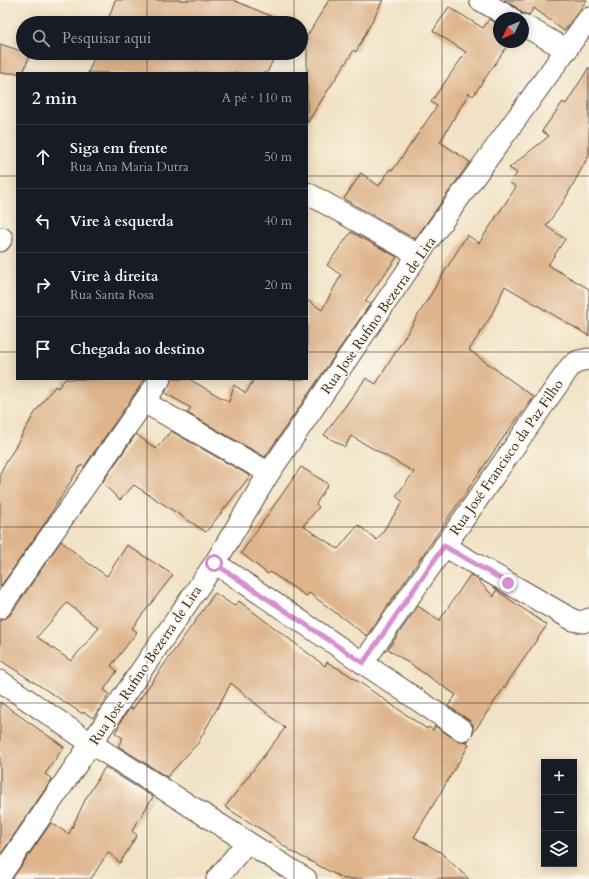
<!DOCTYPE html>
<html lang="pt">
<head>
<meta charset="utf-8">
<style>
	:root { --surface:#171b24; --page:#20242c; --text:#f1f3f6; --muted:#9ea1a6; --line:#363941 }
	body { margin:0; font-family:Cardo,serif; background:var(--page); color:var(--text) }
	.controls { position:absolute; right:12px; bottom:12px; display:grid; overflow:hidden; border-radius:0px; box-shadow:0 2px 10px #0003 }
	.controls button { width:36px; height:36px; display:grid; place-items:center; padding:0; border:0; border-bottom:1px solid var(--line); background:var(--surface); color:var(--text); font:20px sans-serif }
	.compass { position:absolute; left:493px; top:12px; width:36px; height:36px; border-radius:50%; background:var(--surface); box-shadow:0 2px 10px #0003; rotate:226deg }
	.stop { position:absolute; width:12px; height:12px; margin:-9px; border:3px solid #d690ce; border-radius:50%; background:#fff }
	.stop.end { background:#d690ce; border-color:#fff; box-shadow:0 1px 4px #0008 }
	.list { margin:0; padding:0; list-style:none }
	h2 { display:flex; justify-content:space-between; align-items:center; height:52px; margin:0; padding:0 16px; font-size:17px }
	h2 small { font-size:13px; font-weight:400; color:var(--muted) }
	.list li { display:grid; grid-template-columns:26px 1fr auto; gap:12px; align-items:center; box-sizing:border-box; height:64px; padding:0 16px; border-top:1px solid var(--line) }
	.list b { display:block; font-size:15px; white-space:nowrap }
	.list p { margin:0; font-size:13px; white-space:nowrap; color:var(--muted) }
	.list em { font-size:13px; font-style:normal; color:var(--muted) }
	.icon { flex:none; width:22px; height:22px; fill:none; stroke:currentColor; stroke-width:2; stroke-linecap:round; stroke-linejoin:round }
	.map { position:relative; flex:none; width:589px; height:879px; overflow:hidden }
	.search { position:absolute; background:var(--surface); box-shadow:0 2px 10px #0003; left:16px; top:16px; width:292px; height:44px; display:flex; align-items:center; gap:10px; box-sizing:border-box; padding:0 14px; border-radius:22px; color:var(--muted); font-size:15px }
	.panel { position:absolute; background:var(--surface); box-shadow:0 2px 10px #0003; left:16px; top:72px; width:292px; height:308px; border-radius:0px }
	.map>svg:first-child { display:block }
	.building { fill:#deb48b; fill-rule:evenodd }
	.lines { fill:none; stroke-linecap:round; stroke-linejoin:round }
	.street-casing { stroke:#564637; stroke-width:23 }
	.street { stroke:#fff; stroke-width:21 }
	.route { stroke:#d690ce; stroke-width:5 }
	.grid { fill:none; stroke:#3b2a1e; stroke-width:1; stroke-opacity:0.55 }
	.labels { text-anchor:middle; stroke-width:3.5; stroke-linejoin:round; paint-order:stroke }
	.street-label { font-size:14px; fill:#3b2a1e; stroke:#fbf7ec }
</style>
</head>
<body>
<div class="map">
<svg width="589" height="879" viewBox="0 0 589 879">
	<rect width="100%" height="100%" fill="#fbf7ec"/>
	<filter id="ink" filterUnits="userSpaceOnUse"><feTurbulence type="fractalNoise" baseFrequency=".025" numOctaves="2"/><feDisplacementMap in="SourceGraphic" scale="8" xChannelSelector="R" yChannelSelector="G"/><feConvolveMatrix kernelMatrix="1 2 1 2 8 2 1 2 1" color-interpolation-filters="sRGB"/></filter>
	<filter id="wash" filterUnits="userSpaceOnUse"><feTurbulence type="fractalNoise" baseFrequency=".012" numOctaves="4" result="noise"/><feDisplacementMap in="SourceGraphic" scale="16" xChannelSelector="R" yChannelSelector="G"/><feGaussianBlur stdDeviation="0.9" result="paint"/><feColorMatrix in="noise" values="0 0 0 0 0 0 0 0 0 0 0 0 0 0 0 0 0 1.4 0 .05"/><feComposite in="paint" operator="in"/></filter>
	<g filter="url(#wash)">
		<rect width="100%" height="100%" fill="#f1e2c5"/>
		<g id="blocks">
			<g class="building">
				<polygon points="115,0 233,0 287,23 107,23"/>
				<polygon points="329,0 383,0 356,52 354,50 307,123 307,36"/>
				<polygon points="504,0 587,0 564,31 534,8 529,15 522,13 517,8"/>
				<polygon points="449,7 483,28 489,19 499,25 499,42 510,42 473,96 469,93 440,142 470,162 415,239 344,199 361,173 379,186 390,169 393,170 437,106 431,102 466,52 433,31"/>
				<polygon points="0,44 30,54 23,73 0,73"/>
				<polygon points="96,53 276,53 267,73 88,73"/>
				<polygon points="589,67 589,155 564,201 546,226 565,239 548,265 589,289 589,336 505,286 491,316 469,350 534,397 506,434 367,636 309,593 306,596 270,572 268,574 241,553 301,467 328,484 316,504 319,507 303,526 338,549 358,525 377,540 403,502 396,496 414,472 351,436 345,447 324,435 366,378 376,384 467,235 479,243 516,187 510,183 517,173 509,168 549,136 542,131 563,102 566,104"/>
				<polygon points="351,232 397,257 365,301 370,304 265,457 187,413 191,408 165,393 172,379 189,379 229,402 234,385 246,393 254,379 307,379 307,300 322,310 341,275 327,265"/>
				<polygon points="65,379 145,379 84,467 81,465 43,526 0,587 0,473 36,411 55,386 58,388"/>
				<polygon points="171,431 250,476 206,532 134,485 120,500 102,483 136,434 156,449"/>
				<path d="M61 541 85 561 107 576 127 545 173 575 132 628 137 632 111 666 117 671 104 690 109 694 93 718 84 712 83 714 0 660V620L10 615ZM67 603 99 628 71 661 37 637Z"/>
				<polygon points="470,575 476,578 494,597 496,590 547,625 473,733 473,725 469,720 448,706 456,695 388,649 418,606 439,621"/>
				<polygon points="215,593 234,606 239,601 325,666 327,662 346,673 427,729 428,727 433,730 435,726 456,740 462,742 469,740 466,743 469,745 414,837 440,852 469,879 344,879 291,851 267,833 225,807 285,728 231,683 198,743 167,777 118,746 123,738 115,733 121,721 130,708 132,710"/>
				<polygon points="0,702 64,747 45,774 52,779 0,855"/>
				<polygon points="105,767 153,797 132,831 137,835 120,863 108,852 91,879 12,879 51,823 69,834 85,800"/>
			</g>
		</g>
	</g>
	<g filter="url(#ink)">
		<use href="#blocks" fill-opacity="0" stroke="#564637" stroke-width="1"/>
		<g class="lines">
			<defs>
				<g id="street">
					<polyline points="480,0 511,18"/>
					<polyline points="523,25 567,50"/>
					<polyline points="307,193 418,255"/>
					<polyline points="0,241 2,238"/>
					<polyline points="144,402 269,473"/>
					<polyline points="444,546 573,620 583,622 589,619"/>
					<polyline points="215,563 462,730"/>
					<polyline points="0,608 160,379"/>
					<polyline points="363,663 570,367 578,361 589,359"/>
					<polyline points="0,681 92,744 306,879"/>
					<polyline points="0,876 215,563 269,473 418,255 589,18"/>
					<polyline points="217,879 247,842"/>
				</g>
			</defs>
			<use href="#street" class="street-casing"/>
			<use href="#street" class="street"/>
		</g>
	</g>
	<g class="lines" filter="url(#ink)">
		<polyline class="route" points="214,563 363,663 444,546 508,583"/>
	</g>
	<path class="grid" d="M147 0V23M294 0V23M442 0V879M147 53V73M294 53V73M0 176H17M307 176H589M0 352H17M307 352H589M147 379V879M294 379V879M0 527H589M0 703H589"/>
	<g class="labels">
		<g class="street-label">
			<text transform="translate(378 315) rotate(-55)" y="5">Rua Jose Rufino Bezerra de Lira</text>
			<text transform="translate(506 457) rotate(-55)" y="5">Rua José Francisco da Paz Filho</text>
			<text transform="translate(145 665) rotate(-56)" y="5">Rua Jose Rufino Bezerra de Lira</text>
		</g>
	</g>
</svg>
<div class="controls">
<button>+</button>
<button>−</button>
<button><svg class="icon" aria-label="layers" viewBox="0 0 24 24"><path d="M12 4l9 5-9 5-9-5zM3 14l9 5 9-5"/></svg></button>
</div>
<svg class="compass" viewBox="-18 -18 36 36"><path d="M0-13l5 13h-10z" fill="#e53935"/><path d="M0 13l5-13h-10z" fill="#9ea1a6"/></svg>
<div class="stop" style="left:214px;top:563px"></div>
<div class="stop end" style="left:508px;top:583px"></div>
<div class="search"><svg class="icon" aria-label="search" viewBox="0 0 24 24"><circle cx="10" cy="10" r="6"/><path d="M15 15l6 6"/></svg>Pesquisar aqui</div>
<section class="panel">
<h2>2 min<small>A pé · 110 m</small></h2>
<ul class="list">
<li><svg class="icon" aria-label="ahead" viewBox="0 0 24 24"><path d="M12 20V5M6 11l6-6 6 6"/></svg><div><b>Siga em frente</b><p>Rua Ana Maria Dutra</p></div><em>50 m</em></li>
<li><svg class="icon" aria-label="left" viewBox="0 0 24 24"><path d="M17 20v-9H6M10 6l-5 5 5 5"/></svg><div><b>Vire à esquerda</b></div><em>40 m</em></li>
<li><svg class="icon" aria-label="right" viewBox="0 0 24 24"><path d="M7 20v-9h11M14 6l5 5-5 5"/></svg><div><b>Vire à direita</b><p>Rua Santa Rosa</p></div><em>20 m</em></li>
<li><svg class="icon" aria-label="arrive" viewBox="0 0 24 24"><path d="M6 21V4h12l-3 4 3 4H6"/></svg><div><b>Chegada ao destino</b></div></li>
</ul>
</section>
</div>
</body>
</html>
